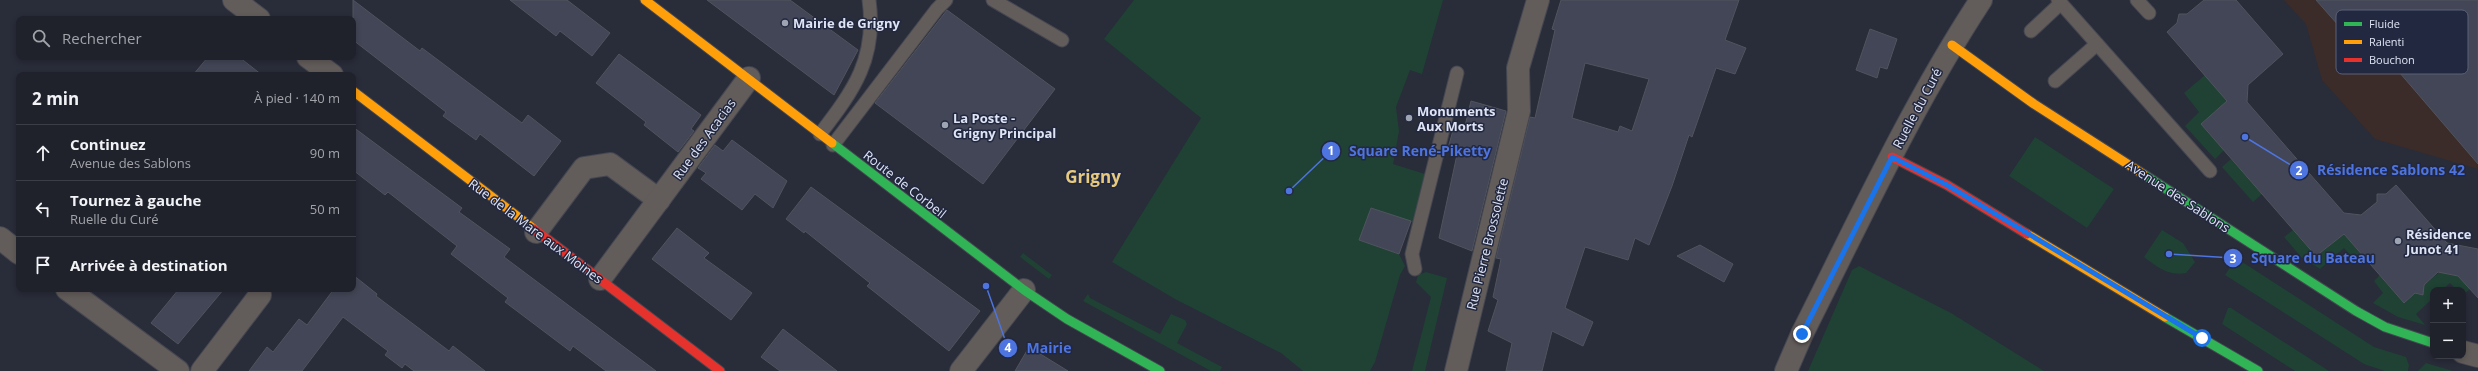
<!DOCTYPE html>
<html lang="fr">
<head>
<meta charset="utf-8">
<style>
	:root { --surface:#1f212b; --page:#272933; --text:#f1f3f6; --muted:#a1a3a9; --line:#3c3e47 }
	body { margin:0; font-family:"Open Sans",sans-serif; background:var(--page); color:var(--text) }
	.controls { position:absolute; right:12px; bottom:12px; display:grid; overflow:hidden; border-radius:8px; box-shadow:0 2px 6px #0003 }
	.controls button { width:36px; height:36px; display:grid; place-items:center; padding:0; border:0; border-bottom:1px solid var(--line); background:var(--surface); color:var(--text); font:20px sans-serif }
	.stop { position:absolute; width:12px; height:12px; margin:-9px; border:3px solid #1a73e8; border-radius:50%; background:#fff }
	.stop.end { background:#1a73e8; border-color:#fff; box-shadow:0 1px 4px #0008 }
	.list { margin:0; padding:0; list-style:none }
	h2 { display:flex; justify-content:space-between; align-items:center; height:52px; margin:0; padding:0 16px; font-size:17px }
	h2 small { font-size:13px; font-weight:400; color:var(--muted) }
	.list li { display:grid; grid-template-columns:26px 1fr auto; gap:12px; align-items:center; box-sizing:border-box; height:56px; padding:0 16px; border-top:1px solid var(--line) }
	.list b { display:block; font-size:15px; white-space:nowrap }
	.list p { margin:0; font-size:13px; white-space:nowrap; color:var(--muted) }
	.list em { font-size:13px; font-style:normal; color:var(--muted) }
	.icon { flex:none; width:22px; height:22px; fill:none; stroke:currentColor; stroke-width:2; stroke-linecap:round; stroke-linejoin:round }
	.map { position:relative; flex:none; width:2478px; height:371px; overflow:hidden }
	.search { position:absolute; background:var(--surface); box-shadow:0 2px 6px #0003; left:16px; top:16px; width:340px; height:44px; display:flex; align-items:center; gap:10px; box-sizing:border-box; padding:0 14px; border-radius:8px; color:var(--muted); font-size:15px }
	.panel { position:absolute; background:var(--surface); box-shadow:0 2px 6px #0003; left:16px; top:72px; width:340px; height:220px; border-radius:8px }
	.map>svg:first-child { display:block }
	.education { fill:#3c2c29 }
	.green { fill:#1f4234 }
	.building { fill:#424656; stroke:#51545e; fill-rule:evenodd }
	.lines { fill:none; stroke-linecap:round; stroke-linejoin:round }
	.lane-casing { stroke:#444751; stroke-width:15 }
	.street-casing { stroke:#444751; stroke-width:24 }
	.fast-casing { stroke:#444751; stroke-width:11 }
	.slow-casing { stroke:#444751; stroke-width:11 }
	.jam-casing { stroke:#444751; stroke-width:11 }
	.lane { stroke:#625c5a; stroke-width:13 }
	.street { stroke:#625c5a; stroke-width:22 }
	.fast { stroke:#30b455; stroke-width:9 }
	.slow { stroke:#ff9f0a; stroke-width:9 }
	.jam { stroke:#e5322d; stroke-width:9 }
	.route { stroke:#1a73e8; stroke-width:5 }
	.poi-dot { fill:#9fa4b3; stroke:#222840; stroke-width:1.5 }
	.labels { text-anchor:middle; stroke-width:3; stroke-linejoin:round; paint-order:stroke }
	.poi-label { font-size:13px; font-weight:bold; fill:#dfe4f4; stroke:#222840; text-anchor:start }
	.street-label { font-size:13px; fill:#dfe4f4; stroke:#222840 }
	.district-label { font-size:17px; font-weight:bold; fill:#e7ca7e; stroke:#222840 }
	.key { fill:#222840; stroke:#5b6076; stroke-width:1 }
	.key-label { font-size:11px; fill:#dfe4f4 }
	.leader { fill:none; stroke:#4e74df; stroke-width:1.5 }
	.callout-dot { fill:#4e74df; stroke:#222840; stroke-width:1.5 }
	.mark-label { font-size:12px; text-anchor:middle; font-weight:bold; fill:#fff }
	.callout-label { font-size:14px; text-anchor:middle; font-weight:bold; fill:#4e74df; stroke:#222840; stroke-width:3; stroke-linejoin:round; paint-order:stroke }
</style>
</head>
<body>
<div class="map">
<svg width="2478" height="371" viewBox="0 0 2478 371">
	<rect width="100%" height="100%" fill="#292c39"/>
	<polygon class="education" points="2284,0 2478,0 2478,169 2375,139 2322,80 2306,24"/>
	<g class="green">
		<polygon points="1134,0 1443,0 1422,74 1410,70 1396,107 1399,131 1393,164 1425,174 1414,223 1371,208 1359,240 1399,254 1405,266 1400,275 1375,362 1370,371 1303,371 1281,353 1175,299 1112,262 1201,118 1104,39"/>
		<polygon points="2205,75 2227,101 2201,124 2224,150 2215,159 2185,126 2199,112 2184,93"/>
		<polygon points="2035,137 2114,189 2087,228 2009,176"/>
		<polygon points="2231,159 2262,194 2253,202 2222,167"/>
		<path d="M2162 230 2183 243 2195 262 2186 273C2167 276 2159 268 2144 257Z"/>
		<polygon points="2293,230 2316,256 2344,234 2365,258 2358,264 2344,248 2320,269 2301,257 2284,237"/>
		<polygon points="1023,253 1052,275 1049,279 1020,257"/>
		<polygon points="2236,258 2374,347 2406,357 2409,365 2408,371 2385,371 2364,364 2225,275"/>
		<polygon points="2448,265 2470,289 2463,295 2463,290 2457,290 2450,283 2442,290 2433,290 2433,298 2416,314 2425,325 2398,317 2373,303 2383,293 2374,281 2380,275 2404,303 2415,293 2423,295 2424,285"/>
		<polygon points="1859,266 1951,313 2044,371 1808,371 1852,270"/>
		<polygon points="1426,272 1447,278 1425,371 1412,371 1431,297 1416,282 1418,275"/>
		<polygon points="1088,294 1090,298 1160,334 1171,314 1185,320 1187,324 1177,343 1222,367 1220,371 1211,371 1083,301"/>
		<polygon points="2228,308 2231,308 2329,371 2295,371 2222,324"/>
		<polygon points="2426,363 2453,371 2418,371"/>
	</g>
	<g class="building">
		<polygon points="353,0 420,51 422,48 522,123 528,115 561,141 534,176 480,134 476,140 443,116 446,112 353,40"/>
		<polygon points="510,0 567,0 610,33 592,56 560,31 556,36"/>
		<polygon points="707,0 790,0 858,50 834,95"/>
		<path d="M1561 0H1739L1725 40 1746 48 1735 74 1716 68 1692 137 1689 135 1672 186 1649 245 1635 238 1628 260 1585 247 1565 308 1593 322 1583 346 1552 331 1542 371H1506L1512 343 1488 331 1498 300 1493 297 1501 259 1496 258 1530 117 1535 118 1555 30 1552 29ZM1585 63 1649 79 1632 131 1620 126 1618 132 1572 118Z"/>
		<polygon points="2204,0 2236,0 2283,54 2248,85 2247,102 2344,213 2361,215 2377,202 2377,194 2386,194 2396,185 2447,243 2478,249 2478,298 2458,276 2438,272 2424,285 2423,295 2415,293 2404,303 2344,234 2316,256 2201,124 2227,101 2167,32 2177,23 2179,14 2187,14"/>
		<polygon points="2316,0 2478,0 2478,164 2381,51 2369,60"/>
		<polygon points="947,10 1055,89 983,184 875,103"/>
		<polygon points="1870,29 1897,39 1887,69 1880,67 1877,78 1856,70"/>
		<polygon points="619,54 701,115 691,129 694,131 678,152 644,125 646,122 596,83"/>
		<polygon points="208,57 239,57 262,75 193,75"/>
		<polygon points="1471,101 1506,111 1472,251 1439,238 1458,150 1448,148 1454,127 1464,130"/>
		<polygon points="353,127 462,208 459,212 510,249 504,257 656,371 606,371 573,346 570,351 505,302 508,298 451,254 457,246 388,192 385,195 353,170"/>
		<polygon points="732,140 787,181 773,208 755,194 742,210 701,179 706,173 698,168 715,145 723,151"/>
		<polygon points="811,187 980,311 949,351 867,286 870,283 805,231 804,233 786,219"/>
		<polygon points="1371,208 1411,221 1399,254 1359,240"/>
		<polygon points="677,228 709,253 704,258 752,293 731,320 652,259"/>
		<polygon points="1700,245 1733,264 1724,282 1677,256"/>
		<polygon points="353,275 377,294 376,296 449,351 453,346 485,371 414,371 405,364 402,368 385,355 388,351 343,317 302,371 249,371 267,347 273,352 299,319 307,325 334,289 353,289"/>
		<polygon points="179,289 224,289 178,344 151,323"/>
		<polygon points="783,329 837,371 780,371 761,357"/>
		<polygon points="1029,347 1068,371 1015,371"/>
	</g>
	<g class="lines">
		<defs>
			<g id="lane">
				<polyline points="993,0 1062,40"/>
				<polyline points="2058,0 2210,171"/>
				<polyline points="2137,0 2149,13"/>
				<polyline points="2031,31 2061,3"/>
				<polyline points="2055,81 2097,44"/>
				<path d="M820 134C854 90 877 58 869 0"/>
				<polyline points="833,145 937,9 946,0"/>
				<polyline points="1415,269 1412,254 1457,73"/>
			</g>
			<g id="street">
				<polyline points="234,0 259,19"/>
				<polyline points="308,57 332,75"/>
				<polyline points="536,232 584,168 610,164 659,200"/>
				<polyline points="0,238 19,253"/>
				<polyline points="600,279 749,78"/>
				<polyline points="67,289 178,371"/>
				<polyline points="2463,352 2478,356"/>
				<polyline points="202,371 260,295"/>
				<polyline points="961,371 1024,290"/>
				<polyline points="1456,371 1519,111 1518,68 1538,0"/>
				<path d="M1786 371 1802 334C1859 221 1912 105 1981 0"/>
			</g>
			<g id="fast">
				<polyline points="832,143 1024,290 1067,319 1160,371"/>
				<polyline points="2143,174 2356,311 2385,327 2433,343"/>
				<polyline points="2165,317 2258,371"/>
			</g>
			<g id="slow">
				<polyline points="645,0 832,143"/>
				<polyline points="1952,45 2034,104 2143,174"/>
				<polyline points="353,91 534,229"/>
				<polyline points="2027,234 2165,317"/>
			</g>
			<g id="jam">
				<polyline points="1892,157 1947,185 2027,234"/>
				<polyline points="534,229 720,371"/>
			</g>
		</defs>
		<use href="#lane" class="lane-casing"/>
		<use href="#street" class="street-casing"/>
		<use href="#fast" class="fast-casing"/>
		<use href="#slow" class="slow-casing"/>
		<use href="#jam" class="jam-casing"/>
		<use href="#lane" class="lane"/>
		<use href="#street" class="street"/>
		<use href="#fast" class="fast"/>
		<use href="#slow" class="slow"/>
		<use href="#jam" class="jam"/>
	</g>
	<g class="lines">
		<polyline class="route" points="1802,334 1892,157 1947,185 2202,338"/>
	</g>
	<g class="poi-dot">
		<circle cx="785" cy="23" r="4"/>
		<circle cx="1409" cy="118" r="4"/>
		<circle cx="945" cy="125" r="4"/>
		<circle cx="2398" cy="241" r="4"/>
	</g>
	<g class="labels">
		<g class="poi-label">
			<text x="793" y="28">Mairie de Grigny</text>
			<text x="1417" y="116">Monuments<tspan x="1417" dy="15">Aux Morts</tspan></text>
			<text x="953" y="123">La Poste -<tspan x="953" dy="15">Grigny Principal</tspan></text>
			<text x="2406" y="239">Résidence<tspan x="2406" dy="15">Junot 41</tspan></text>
		</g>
		<g class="street-label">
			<text transform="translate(1917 108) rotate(-62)" y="5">Ruelle du Curé</text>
			<text transform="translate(704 139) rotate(-54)" y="5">Rue des Acacias</text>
			<text transform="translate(905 184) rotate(38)" y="5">Route de Corbeil</text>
			<text transform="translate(2178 196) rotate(33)" y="5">Avenue des Sablons</text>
			<text transform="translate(536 231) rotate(37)" y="5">Rue de la Mare aux Moines</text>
			<text transform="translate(1487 244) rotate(-76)" y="5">Rue Pierre Brossolette</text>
		</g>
		<g class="district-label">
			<text x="1093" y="183">Grigny</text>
		</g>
	</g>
	<rect x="2336" y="10" width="132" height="64" rx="6" class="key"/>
	<rect x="2344" y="22" width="18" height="4" fill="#30b455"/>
	<rect x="2344" y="40" width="18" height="4" fill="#ff9f0a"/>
	<rect x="2344" y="58" width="18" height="4" fill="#e5322d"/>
	<g class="key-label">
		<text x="2369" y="28">Fluide</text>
		<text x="2369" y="46">Ralenti</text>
		<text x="2369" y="64">Bouchon</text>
	</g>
	<path class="leader" d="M1289 191L1331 151M2245 137L2299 170M2169 254L2233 258M986 286L1008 348"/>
	<g class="callout-dot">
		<circle cx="1289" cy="191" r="4"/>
		<circle cx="2245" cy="137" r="4"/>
		<circle cx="2169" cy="254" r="4"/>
		<circle cx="986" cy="286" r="4"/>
		<circle cx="1331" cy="151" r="10"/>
		<circle cx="2299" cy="170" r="10"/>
		<circle cx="2233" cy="258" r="10"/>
		<circle cx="1008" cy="348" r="10"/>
	</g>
	<g class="mark-label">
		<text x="1331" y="155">1</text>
		<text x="2299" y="175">2</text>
		<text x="2233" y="263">3</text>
		<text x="1008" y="352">4</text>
	</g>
	<g class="callout-label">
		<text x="1420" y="156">Square René-Piketty</text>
		<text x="2391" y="175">Résidence Sablons 42</text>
		<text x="2313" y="263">Square du Bateau</text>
		<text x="1049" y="353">Mairie</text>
	</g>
</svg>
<div class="controls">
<button>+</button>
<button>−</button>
</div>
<div class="stop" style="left:2202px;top:338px"></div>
<div class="stop end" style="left:1802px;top:334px"></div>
<div class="search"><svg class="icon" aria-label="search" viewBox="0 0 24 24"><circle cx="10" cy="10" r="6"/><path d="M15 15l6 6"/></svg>Rechercher</div>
<section class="panel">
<h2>2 min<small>À pied · 140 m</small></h2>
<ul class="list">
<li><svg class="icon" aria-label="ahead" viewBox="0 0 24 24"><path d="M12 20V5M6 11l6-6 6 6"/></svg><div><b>Continuez</b><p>Avenue des Sablons</p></div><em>90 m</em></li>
<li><svg class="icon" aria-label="left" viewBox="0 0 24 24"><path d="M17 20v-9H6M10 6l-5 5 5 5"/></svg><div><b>Tournez à gauche</b><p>Ruelle du Curé</p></div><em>50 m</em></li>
<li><svg class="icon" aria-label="arrive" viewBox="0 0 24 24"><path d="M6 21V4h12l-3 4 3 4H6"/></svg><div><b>Arrivée à destination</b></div></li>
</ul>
</section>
</div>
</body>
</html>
